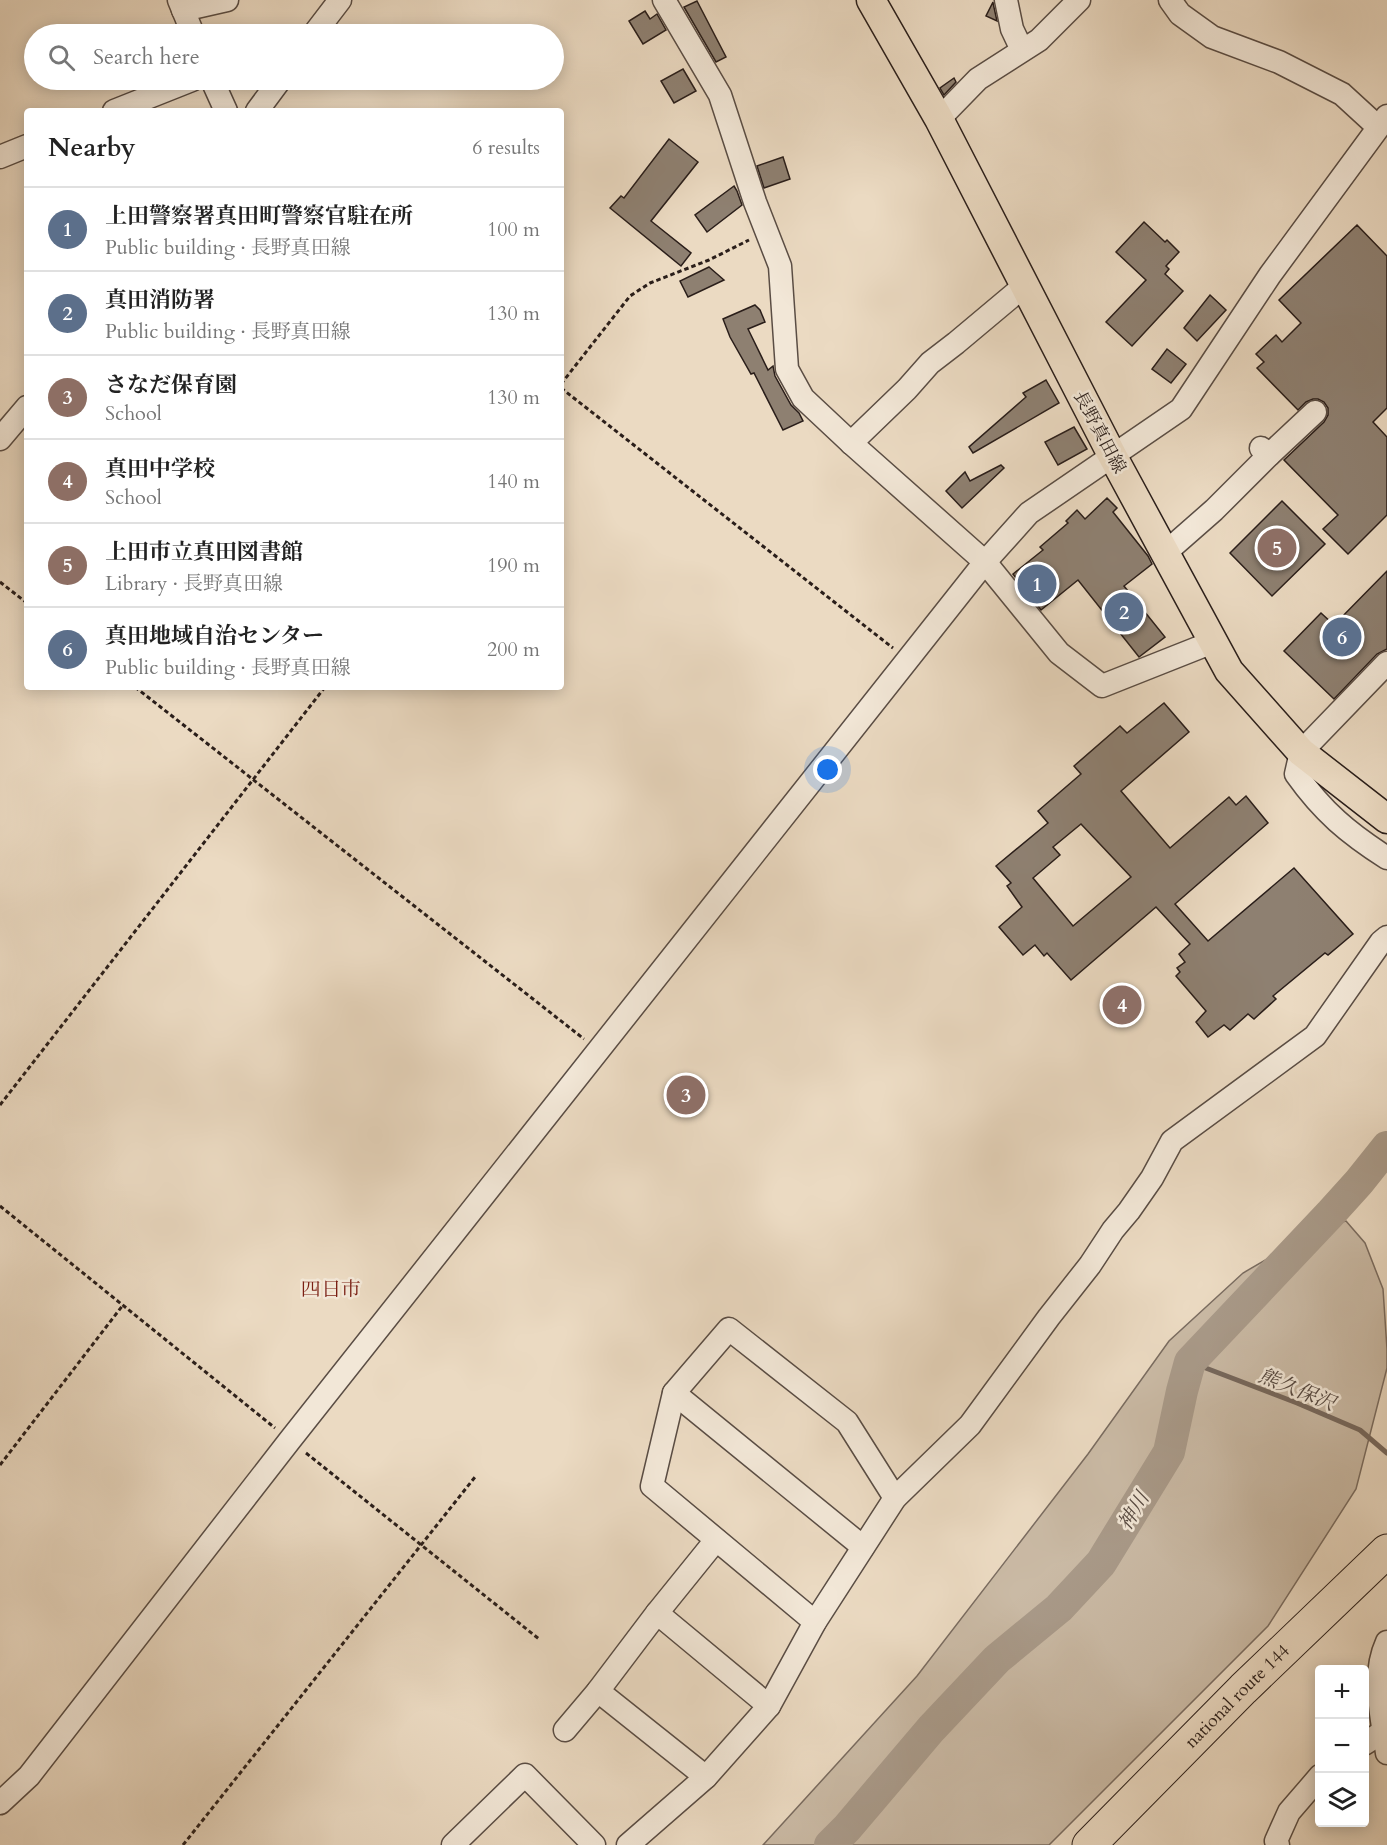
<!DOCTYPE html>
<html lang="en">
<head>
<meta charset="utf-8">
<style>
	:root { --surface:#fff; --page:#f2f2f2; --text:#222; --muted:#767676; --line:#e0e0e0; --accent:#0b8043 }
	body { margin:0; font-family:Cardo,"Noto Serif JP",serif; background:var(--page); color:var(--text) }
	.controls { position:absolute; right:18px; bottom:18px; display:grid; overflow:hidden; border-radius:6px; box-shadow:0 3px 15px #0003 }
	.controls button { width:54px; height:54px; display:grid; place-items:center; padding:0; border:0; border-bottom:2px solid var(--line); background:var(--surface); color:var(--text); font:30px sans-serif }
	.you { position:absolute; left:828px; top:770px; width:21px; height:21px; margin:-15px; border:4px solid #fff; border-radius:50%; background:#1a73e8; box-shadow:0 0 0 9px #1a73e833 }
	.badge { display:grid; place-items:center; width:39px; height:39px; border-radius:50%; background:var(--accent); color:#fff; font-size:20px; font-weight:700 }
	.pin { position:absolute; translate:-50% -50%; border:3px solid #fff; box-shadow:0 2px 6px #0006 }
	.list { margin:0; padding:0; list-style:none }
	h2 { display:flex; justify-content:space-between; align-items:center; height:78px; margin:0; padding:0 24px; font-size:26px }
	h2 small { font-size:20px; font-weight:400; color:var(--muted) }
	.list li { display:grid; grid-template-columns:39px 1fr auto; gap:18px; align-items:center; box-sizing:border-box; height:84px; padding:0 24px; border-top:2px solid var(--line) }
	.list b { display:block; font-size:22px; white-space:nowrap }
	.list p { margin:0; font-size:20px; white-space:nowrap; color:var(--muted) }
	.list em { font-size:20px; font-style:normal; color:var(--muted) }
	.icon { flex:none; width:33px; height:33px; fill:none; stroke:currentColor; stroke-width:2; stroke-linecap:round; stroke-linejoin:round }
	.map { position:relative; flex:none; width:1387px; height:1845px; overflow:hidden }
	.search { position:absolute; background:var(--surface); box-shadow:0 3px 15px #0003; left:24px; top:24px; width:540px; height:66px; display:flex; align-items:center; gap:15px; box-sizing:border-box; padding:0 21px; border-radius:33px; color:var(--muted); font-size:22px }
	.panel { position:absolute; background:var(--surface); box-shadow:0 3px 15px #0003; left:24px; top:108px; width:540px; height:582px; border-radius:6px }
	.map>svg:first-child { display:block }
	.green { fill:#cabaa5; stroke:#7a6c60; stroke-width:1.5 }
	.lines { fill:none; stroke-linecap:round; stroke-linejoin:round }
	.stream { stroke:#76685d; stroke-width:5 }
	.river { stroke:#a99a89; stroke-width:32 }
	.building { fill:#8e8071; stroke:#2a1e1a; stroke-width:1.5; fill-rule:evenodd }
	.minor-casing { stroke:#5a4d44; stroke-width:25 }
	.major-casing { stroke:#2a1e1a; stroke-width:31 }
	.highway-casing { stroke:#2a1e1a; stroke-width:35 }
	.path { stroke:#2a1e1a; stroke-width:3; stroke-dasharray:4.5 3; stroke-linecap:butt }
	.minor { stroke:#f2e7d7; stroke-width:22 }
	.major { stroke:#ebdac2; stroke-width:28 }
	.highway { stroke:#ebdac2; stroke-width:33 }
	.labels { text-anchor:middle; stroke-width:5; stroke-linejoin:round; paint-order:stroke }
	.street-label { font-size:18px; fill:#2a1e1a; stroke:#f2e7d7 }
	.neighbourhood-label { font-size:20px; fill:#7a1f14; stroke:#f2e7d7 }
	.water-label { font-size:20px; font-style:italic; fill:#564941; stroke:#f2e7d7 }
</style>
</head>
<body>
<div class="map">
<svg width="1387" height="1845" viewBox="0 0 1387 1845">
	<rect width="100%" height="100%" fill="#ebdac2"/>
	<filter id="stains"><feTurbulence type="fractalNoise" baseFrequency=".00333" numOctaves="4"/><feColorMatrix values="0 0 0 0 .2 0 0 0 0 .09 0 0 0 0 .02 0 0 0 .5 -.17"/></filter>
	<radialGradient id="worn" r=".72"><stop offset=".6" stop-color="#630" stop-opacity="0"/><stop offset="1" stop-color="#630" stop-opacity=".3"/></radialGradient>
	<polygon class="green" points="1346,1221 1365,1243 1383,1289 1387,1349 1387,1368 1356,1489 1268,1626 1049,1845 763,1845 917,1676 1088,1454 1169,1341 1243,1273 1322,1227"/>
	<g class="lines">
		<polyline class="stream" points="1190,1362 1297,1403 1360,1430 1387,1453"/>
		<polyline class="river" points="830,1845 847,1828 931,1729 997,1659 1059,1608 1101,1563 1169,1452 1182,1391 1190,1362 1331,1213 1359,1182 1387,1147"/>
	</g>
	<g class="building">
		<polygon points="697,1 726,57 716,62 684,7"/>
		<polygon points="993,2 993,3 997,21 986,16"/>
		<polygon points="645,11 650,19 657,14 666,30 643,44 629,21"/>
		<polygon points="683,69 696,91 674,103 661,81"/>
		<polygon points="954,78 956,82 944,95 940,88"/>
		<polygon points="669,139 698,162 651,221 691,253 681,266 610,208 621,196 624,198"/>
		<polygon points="783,157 790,179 764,188 757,166"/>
		<polygon points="734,186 737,191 742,205 707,232 695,215"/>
		<polygon points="1144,222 1165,242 1167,240 1179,252 1166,266 1169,269 1165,274 1183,291 1132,346 1106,322 1146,280 1116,252"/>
		<polygon points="1357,225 1387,256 1387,408 1373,422 1387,437 1387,515 1348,554 1323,529 1338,515 1284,460 1324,422 1328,415 1328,408 1324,402 1318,399 1313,399 1306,402 1298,410 1257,368 1264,362 1256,354 1276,335 1282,342 1301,323 1279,300"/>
		<polygon points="709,267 724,280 688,297 680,281"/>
		<polygon points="1210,295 1226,310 1197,341 1184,328"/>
		<polygon points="755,305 760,310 765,322 748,329 768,370 773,366 775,376 791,405 799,413 803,421 783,430 754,373 751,374 730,337 723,319"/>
		<polygon points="1167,349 1186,364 1171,383 1152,369"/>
		<polygon points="1046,380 1059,403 973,453 969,447 1026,397 1023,393"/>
		<polygon points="1074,427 1087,449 1058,465 1045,442"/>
		<polygon points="1001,465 1004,468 962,508 946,491 965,472 970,481"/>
		<polygon points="1107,498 1117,508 1113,512 1148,556 1152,564 1124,586 1165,637 1139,657 1078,580 1041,610 1013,574 1043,550 1040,547 1068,523 1066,521 1077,510 1085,519"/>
		<polygon points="1282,501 1325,544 1272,596 1230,553"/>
		<polygon points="1387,571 1387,649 1377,654 1334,699 1284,651 1321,613 1334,625"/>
		<path d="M1164 703 1189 732 1121 791 1170 848 1229 797 1236 805 1246 796 1268 823 1175 904 1208 941 1294 868 1353 934 1328 955 1325 953 1273 996 1276 999 1254 1019 1248 1014 1230 1030 1224 1025 1208 1037 1196 1022 1206 1011 1176 976 1180 972 1177 968 1185 962 1179 954 1190 944 1156 907 1071 980 1047 953 1044 956 1035 945 1023 955 999 927 1022 907 1007 886 1011 883 996 866 1048 823 1038 811 1081 774 1074 766 1120 726 1127 733ZM1081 824 1131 877 1073 926 1033 878 1060 855 1053 847Z"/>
	</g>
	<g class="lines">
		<defs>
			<g id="minor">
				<polyline points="179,0 193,34"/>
				<polyline points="664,0 720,95 755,202 780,266 787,369 803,398 851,443 985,562 1059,653 1102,686 1213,642"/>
				<polyline points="1006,0 1012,29 1022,50"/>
				<polyline points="1170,0 1180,14 1212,37 1279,62 1342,94 1378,127"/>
				<polyline points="183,10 227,0"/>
				<polyline points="314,34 340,0"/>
				<polyline points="212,80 226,111"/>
				<polyline points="114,111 192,80"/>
				<polyline points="257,111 280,80"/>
				<polyline points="939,119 978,79 1039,40 1079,0"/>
				<polyline points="0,157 27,146"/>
				<polyline points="0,439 27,407"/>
				<polyline points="851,443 907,389 930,363 956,343 1024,286"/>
				<polyline points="1269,455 1315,412"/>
				<polyline points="1165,553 1214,510 1269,455 1261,448"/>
				<path d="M1387 663 1301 752 1296 774C1323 812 1348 833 1387 858"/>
				<polyline points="674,1393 863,1547"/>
				<polyline points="657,1613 716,1540"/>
				<polyline points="815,1622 652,1486 674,1393 729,1329 847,1422 895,1498"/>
				<path d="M1387 1642C1371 1677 1382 1716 1387 1753"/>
				<polyline points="565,1730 598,1691"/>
				<polyline points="1364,1744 1384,1731"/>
				<polyline points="706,1777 598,1691 657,1613 769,1706"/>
				<polyline points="0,1803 29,1776 290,1440 985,562 1029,513 1181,409 1270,275 1387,116"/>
				<polyline points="453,1845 525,1775 594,1845"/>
				<polyline points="628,1845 706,1777 769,1706 815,1622 895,1498 970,1425 1049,1317 1090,1265 1113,1230 1129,1211 1152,1178 1172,1141 1315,1036 1381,942 1387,937"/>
				<polyline points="1278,1845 1276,1841 1289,1812 1320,1776"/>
			</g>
			<polyline id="major" points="871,0 939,119 1112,455 1229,671 1301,752 1387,819"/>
			<g id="highway">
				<path id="s1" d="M1089 1845 1243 1689 1387 1551"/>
			</g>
		</defs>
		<use href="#minor" class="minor-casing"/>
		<use href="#major" class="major-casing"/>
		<use href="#highway" class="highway-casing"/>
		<g class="path">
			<polyline points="561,384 630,296 650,283 709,260 749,240"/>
			<polyline points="561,388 893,648"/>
			<polyline points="0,582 27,603"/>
			<polyline points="135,687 584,1039"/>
			<polyline points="0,1105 325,687"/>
			<polyline points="0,1206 275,1428"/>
			<polyline points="306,1453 539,1639"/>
			<polyline points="0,1465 123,1305"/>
			<polyline points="183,1845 475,1477"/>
		</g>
		<use href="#minor" class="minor"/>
		<use href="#major" class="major"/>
		<use href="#highway" class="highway"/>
	</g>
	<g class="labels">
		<g class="street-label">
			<text transform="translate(1100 432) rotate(62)" y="6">長野真田線</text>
			<text dy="6" stroke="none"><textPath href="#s1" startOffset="210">national route 144</textPath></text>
		</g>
		<g class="neighbourhood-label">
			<text x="331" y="1296">四日市</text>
		</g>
		<g class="water-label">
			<text transform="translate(1297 1389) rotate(22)" y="7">熊久保沢</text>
			<text transform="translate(1133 1511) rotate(-59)" y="7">神川</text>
		</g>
	</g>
	<rect width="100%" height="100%" filter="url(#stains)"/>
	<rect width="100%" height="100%" fill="url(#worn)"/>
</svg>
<div class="controls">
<button>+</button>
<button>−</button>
<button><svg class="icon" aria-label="layers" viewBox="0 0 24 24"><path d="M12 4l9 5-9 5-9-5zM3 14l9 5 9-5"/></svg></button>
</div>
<div class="you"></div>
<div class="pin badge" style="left:1037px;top:584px;background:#5c6f8a">1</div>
<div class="pin badge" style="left:1124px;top:612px;background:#5c6f8a">2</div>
<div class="pin badge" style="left:686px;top:1095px;background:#8d6e63">3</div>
<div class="pin badge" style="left:1122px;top:1005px;background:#8d6e63">4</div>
<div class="pin badge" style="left:1277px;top:548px;background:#8d6e63">5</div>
<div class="pin badge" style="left:1342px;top:637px;background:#5c6f8a">6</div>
<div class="search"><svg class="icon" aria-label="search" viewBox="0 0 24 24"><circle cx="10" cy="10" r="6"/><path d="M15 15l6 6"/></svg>Search here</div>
<section class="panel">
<h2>Nearby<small>6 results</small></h2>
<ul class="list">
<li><span class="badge" style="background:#5c6f8a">1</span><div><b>上田警察署真田町警察官駐在所</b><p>Public building · 長野真田線</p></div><em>100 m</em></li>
<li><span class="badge" style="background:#5c6f8a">2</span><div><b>真田消防署</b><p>Public building · 長野真田線</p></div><em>130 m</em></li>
<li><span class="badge" style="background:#8d6e63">3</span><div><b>さなだ保育園</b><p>School</p></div><em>130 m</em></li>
<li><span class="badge" style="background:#8d6e63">4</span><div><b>真田中学校</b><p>School</p></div><em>140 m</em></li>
<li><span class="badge" style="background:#8d6e63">5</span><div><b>上田市立真田図書館</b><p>Library · 長野真田線</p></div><em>190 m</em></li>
<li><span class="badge" style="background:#5c6f8a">6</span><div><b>真田地域自治センター</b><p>Public building · 長野真田線</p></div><em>200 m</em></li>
</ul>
</section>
</div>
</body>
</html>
